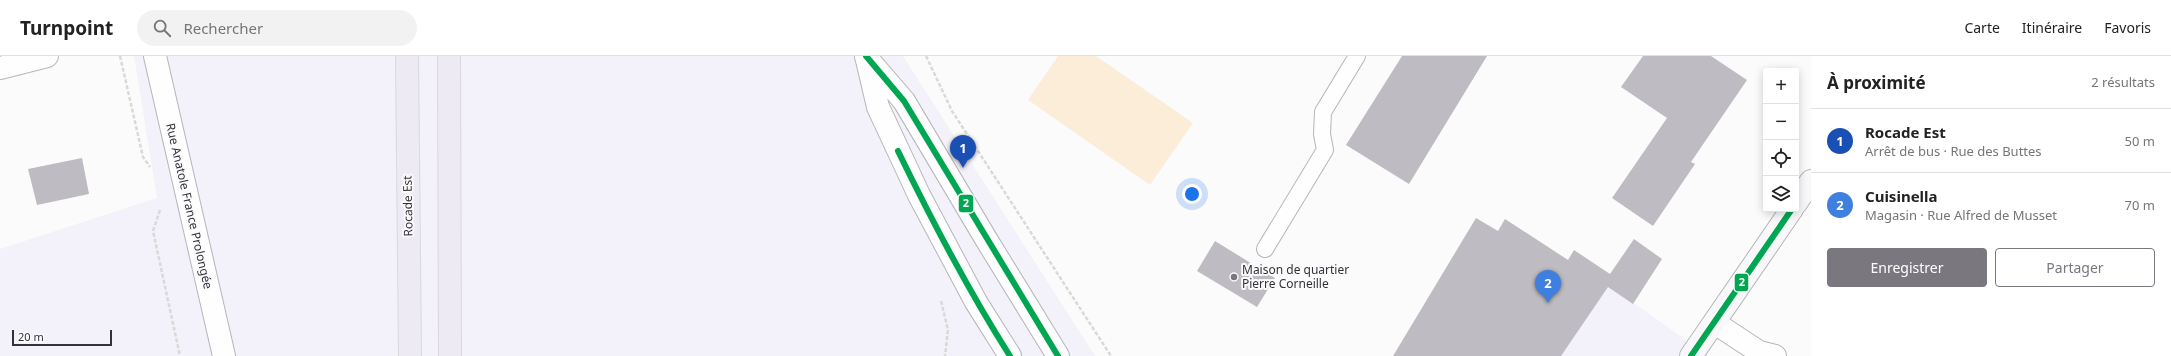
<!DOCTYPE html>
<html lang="fr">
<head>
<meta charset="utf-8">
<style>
	:root { --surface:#fff; --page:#f2f2f2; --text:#222; --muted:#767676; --line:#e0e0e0; --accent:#7a787e }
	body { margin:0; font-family:"Noto Sans",sans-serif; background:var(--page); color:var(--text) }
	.controls { position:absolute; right:12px; top:12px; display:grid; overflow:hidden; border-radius:4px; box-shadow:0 2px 10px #0003 }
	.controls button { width:36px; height:36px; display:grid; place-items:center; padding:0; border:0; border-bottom:1px solid var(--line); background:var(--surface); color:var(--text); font:20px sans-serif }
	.scale { position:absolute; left:12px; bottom:10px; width:100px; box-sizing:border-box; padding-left:4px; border:2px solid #34313b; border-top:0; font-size:11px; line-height:14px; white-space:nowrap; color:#34313b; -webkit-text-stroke:3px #fbfbfb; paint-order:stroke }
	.you { position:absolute; left:1192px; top:138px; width:14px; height:14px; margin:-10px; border:3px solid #fff; border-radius:50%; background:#1a73e8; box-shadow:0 0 0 6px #1a73e833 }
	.badge { display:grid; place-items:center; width:26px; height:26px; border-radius:50%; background:var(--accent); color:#fff; font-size:13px; font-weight:700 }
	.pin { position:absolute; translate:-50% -33px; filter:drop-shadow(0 1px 2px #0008) }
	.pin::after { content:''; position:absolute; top:21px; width:14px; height:12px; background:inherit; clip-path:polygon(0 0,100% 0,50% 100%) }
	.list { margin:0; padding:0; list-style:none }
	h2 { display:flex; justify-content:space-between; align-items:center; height:52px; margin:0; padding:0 16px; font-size:17px }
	h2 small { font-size:13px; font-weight:400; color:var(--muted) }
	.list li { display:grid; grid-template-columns:26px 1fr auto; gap:12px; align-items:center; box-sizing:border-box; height:64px; padding:0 16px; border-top:1px solid var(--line) }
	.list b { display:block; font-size:15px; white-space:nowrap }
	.list p { margin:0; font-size:13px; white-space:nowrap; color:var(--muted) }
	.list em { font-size:13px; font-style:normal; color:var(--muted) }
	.actions { display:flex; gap:8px; padding:12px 16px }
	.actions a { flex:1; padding:9px 0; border:1px solid var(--accent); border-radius:4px; text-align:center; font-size:14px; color:var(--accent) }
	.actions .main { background:var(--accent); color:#fff }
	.icon { flex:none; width:22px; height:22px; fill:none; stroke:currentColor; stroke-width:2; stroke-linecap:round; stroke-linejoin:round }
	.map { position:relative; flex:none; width:1811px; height:300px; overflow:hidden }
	header { display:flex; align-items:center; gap:24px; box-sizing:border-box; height:56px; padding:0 20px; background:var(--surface); border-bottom:1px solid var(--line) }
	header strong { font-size:19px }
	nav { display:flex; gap:22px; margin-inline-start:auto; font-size:14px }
	.search { width:280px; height:36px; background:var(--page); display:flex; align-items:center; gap:10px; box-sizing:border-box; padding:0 14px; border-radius:22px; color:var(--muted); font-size:15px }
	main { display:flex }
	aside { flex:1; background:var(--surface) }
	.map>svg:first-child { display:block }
	.built { fill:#f3f1f9 }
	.green { fill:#fcedd9 }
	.building { fill:#bebcc2 }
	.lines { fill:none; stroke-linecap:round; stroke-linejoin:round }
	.service-casing { stroke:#b6b5ba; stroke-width:18 }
	.minor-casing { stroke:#b6b5ba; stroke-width:24 }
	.tertiary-casing { stroke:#b6b5ba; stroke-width:24 }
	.secondary-casing { stroke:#b6b5ba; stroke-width:24 }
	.trunk-casing { stroke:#d9d8da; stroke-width:24 }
	.path { stroke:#d9d9d9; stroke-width:2.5; stroke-dasharray:4 2; stroke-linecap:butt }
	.service { stroke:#fefefe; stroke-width:16 }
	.minor { stroke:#fefefe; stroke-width:22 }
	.tertiary { stroke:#fefefe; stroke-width:22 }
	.secondary { stroke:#f8f8fa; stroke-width:22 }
	.trunk { stroke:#eeeaf4; stroke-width:22 }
	.bus-1-casing { stroke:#fbfbfb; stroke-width:9 }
	.bus-1 { stroke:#00a651; stroke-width:6 }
	.poi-dot { fill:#7a787e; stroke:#fbfbfb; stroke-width:1.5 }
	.labels { text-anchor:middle; stroke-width:4; stroke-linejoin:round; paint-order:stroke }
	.street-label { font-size:12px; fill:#34313b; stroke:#fbfbfb }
	.poi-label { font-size:12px; fill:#34313b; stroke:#fbfbfb; text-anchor:start }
	.line-badge { stroke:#fbfbfb; stroke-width:1.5 }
	.badge-label { font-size:11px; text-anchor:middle; font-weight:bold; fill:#fff }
</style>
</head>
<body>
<header>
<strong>Turnpoint</strong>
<div class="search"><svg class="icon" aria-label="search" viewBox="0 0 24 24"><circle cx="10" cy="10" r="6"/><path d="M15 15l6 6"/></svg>Rechercher</div>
<nav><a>Carte</a><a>Itinéraire</a><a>Favoris</a></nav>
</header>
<main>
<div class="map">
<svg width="1811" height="300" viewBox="0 0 1811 300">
	<rect width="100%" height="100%" fill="#fbfbfb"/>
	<g class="built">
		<polygon points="134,0 903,0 1095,300 0,300 0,193 157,142"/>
		<polygon points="1505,163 1641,252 1708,300 1423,300"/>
	</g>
	<polygon class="green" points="1058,0 1096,0 1193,67 1150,129 1028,44"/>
	<g class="building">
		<polygon points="1402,0 1487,0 1409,128 1346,89"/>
		<polygon points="1643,0 1711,0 1747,24 1691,106 1695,108 1653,170 1612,142 1667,62 1621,31"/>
		<polygon points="82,102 89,138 37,149 28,113"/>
		<polygon points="1476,162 1498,175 1505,163 1568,204 1574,194 1610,218 1634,183 1662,203 1633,248 1608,231 1561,300 1393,300"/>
		<polygon points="1215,185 1275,222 1257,251 1197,215"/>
	</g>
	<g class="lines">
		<defs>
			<polyline id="service" points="1265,193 1325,94 1322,78 1323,56 1357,0"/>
			<g id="minor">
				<polyline points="155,0 224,300"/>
				<polyline points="0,12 47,0"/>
				<polyline points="1715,267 1759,296 1775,300"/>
			</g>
			<g id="tertiary">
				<polyline points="866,1 904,45 986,183 1058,300"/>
				<polyline points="867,4 878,51 919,139 976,246 1010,300"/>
			</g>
			<g id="secondary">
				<polyline points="1796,147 1811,125"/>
				<polyline points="1691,300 1792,153"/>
			</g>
			<g id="trunk">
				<polyline points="407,0 410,300"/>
				<polyline points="449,0 450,300"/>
			</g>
		</defs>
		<use href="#service" class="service-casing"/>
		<use href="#minor" class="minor-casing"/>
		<use href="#tertiary" class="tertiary-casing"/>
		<use href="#secondary" class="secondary-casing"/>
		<use href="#trunk" class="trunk-casing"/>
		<g class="path">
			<polyline points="120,0 143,101 150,111"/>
			<polyline points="926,0 952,55 1111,300"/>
			<polyline points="160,154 153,175 180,300"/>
			<polyline points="941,245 948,274 945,300"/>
		</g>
		<use href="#service" class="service"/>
		<use href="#minor" class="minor"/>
		<use href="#tertiary" class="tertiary"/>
		<use href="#secondary" class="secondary"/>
		<use href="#trunk" class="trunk"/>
		<defs>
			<g id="bus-1">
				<polyline points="866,0 904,45 1058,300"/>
				<path d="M898 95C932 165 968 234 1010 300"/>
				<polyline points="1691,300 1792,153"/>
			</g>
		</defs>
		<use href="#bus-1" class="bus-1-casing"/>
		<use href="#bus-1" class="bus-1"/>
	</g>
	<circle class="poi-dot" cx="1234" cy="221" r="4"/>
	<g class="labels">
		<g class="street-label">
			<text transform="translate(189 150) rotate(77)" y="4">Rue Anatole France Prolongée</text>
			<text transform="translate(408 150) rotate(-91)" y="4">Rocade Est</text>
		</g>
		<g class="poi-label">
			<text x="1242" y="218">Maison de quartier<tspan x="1242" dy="14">Pierre Corneille</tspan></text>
		</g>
	</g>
	<g class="line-badge">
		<rect x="958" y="138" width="16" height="19" rx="4" fill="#00a651"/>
		<rect x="1734" y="217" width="15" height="19" rx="4" fill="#00a651"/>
	</g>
	<g class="badge-label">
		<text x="966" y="151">2</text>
		<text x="1742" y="230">2</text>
	</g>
</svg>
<div class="controls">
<button>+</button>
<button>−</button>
<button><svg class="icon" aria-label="locate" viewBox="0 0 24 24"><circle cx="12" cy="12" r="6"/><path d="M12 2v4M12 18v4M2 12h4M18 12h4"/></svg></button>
<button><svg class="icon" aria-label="layers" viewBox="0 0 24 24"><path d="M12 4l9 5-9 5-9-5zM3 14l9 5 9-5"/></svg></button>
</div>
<div class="scale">20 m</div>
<div class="you"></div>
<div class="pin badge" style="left:963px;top:112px;background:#1a4fb4">1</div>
<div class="pin badge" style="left:1548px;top:247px;background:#3f7fe0">2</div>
</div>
<aside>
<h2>À proximité<small>2 résultats</small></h2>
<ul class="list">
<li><span class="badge" style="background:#1a4fb4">1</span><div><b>Rocade Est</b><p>Arrêt de bus · Rue des Buttes</p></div><em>50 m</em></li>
<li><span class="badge" style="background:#3f7fe0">2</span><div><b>Cuisinella</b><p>Magasin · Rue Alfred de Musset</p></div><em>70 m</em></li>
</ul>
<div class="actions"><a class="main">Enregistrer</a><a>Partager</a></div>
</aside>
</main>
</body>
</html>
